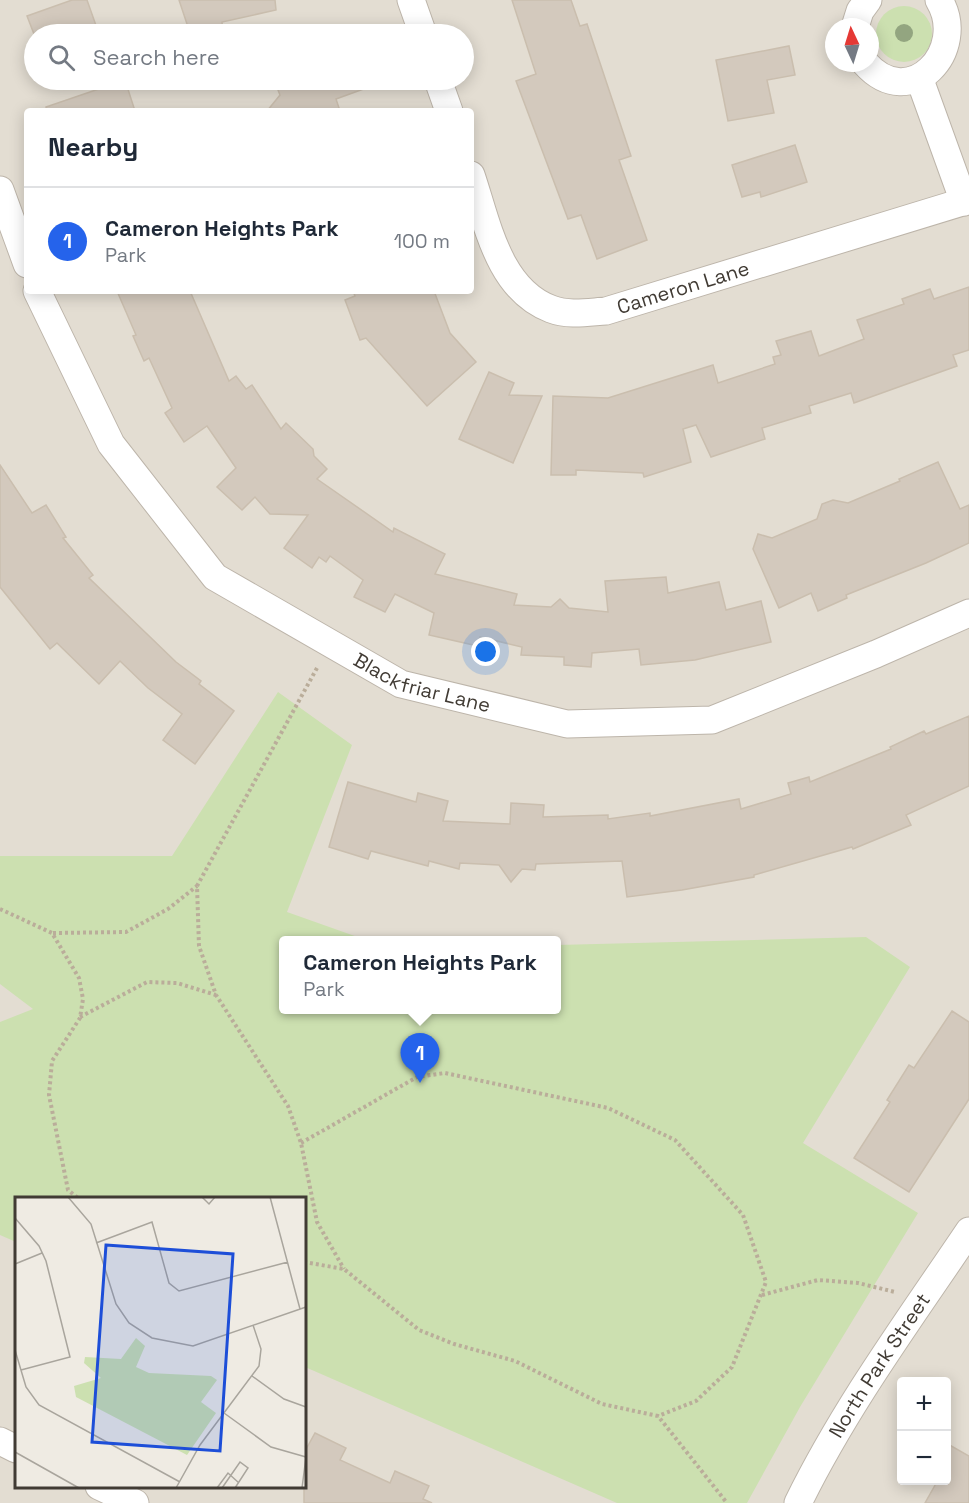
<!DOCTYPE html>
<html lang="en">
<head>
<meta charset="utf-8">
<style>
	:root { --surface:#fff; --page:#f2f2f3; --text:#1f2937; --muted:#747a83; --line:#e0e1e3; --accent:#2563eb }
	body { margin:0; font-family:"Space Grotesk",sans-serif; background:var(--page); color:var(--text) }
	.controls { position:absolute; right:18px; bottom:18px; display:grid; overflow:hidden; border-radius:6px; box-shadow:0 3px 15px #0003 }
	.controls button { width:54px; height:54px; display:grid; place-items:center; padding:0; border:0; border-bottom:2px solid var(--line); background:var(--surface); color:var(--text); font:30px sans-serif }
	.compass { position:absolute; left:825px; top:18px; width:54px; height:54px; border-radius:50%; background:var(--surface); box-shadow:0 3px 15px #0003; rotate:356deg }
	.you { position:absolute; left:486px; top:652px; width:21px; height:21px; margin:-15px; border:4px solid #fff; border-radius:50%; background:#1a73e8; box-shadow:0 0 0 9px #1a73e833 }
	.badge { display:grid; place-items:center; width:39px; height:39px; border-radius:50%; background:var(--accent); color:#fff; font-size:20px; font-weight:700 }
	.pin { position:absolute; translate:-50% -50px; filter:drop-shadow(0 2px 3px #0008) }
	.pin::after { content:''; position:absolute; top:32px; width:21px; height:18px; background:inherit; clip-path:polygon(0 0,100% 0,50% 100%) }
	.popup { position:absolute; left:279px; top:936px; width:282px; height:78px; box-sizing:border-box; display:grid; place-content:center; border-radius:6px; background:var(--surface); filter:drop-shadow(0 2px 4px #0005); font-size:20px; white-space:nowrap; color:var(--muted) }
	.popup b { font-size:22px; color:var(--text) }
	.popup::after { content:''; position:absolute; left:50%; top:100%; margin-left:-12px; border:12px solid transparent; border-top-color:var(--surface) }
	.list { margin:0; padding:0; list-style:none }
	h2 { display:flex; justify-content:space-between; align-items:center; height:78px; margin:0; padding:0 24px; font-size:26px }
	h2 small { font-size:20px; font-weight:400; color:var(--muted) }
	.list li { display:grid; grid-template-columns:39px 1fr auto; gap:18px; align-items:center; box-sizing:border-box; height:108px; padding:0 24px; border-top:2px solid var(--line) }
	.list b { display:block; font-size:22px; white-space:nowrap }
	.list p { margin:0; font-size:20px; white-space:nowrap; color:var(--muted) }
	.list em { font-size:20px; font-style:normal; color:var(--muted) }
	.icon { flex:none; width:33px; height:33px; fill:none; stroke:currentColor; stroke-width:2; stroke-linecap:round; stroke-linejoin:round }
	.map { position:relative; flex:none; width:969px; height:1503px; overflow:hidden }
	.search { position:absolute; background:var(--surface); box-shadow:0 3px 15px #0003; left:24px; top:24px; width:450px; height:66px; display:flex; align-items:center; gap:15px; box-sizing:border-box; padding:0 21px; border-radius:33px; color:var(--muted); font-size:22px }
	.panel { position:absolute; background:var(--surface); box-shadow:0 3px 15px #0003; left:24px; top:108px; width:450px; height:186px; border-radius:6px }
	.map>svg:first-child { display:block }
	.residential { fill:#e3ddd2; fill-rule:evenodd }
	.green { fill:#cce0b0 }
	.building { fill:#d3c9bd; stroke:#cabeae; stroke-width:1.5 }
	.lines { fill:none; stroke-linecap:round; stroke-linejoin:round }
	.street-casing { stroke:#bdb5aa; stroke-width:29 }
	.path { stroke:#baad9a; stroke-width:4; stroke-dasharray:3 3; stroke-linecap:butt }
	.street { stroke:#fff; stroke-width:27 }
	.tree { fill:#93a580 }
	.labels { text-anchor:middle; stroke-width:4.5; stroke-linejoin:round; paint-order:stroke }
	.street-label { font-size:20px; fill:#413b34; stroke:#fff }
	.inset-road { fill:none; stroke:#a9a59d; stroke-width:1.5 }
	.view { fill:#1d4ed8; fill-opacity:0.15; stroke:#1d4ed8; stroke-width:3 }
	.inset-edge { fill:none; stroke:#413b34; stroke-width:3 }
</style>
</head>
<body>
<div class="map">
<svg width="969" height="1503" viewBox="0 0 969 1503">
	<rect width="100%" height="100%" fill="#efebe3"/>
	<path class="residential" d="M0 0H969V1503H0ZM834 27H870V63H834ZM34 34H464V80H34ZM27 111H471V291H27ZM284 940H556V1010H284ZM16 1198H304V1486H16ZM902 1382H946V1480H902Z"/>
	<g class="green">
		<circle cx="904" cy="34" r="28"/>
		<polygon points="278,692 352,745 287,912 366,940 284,940 284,1010 556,1010 557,945 866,937 910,967 803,1143 918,1213 800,1407 747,1503 617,1503 305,1367 304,1198 16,1198 16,1242 0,1235 0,1022 33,1009 0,984 0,856 172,856"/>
	</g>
	<g class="building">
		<polygon points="72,0 87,0 99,34 34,34 27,16"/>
		<polygon points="179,0 275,0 276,10 222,22 223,34 209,34 204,28 190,33"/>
		<polygon points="512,0 571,0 580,26 587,24 631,156 619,160 647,240 597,259 581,215 568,219 516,81 536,74"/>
		<polygon points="789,46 795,75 767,80 774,113 728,121 716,60"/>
		<polygon points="125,80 135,111 47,111 46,107"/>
		<polygon points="274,80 379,80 380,83 336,99 340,111 267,111 280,95"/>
		<polygon points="795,145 807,182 761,197 760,192 742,197 732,165"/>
		<polygon points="969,287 969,350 953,355 957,366 854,403 851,393 809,406 811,413 762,428 765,439 711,457 696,425 683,429 691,462 644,477 643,473 576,470 576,475 551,475 553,396 608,398 713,365 718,383 775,364 773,357 781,355 776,341 811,331 819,356 864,339 857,320 904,304 902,299 930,289 934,299"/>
		<polygon points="117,291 190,291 229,381 236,376 246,389 252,385 281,429 286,423 313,449 314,456 327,469 317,479 393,532 394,528 445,554 435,574 517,594 514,605 551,607 560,599 569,608 608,612 605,581 666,577 668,593 719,582 726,610 761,601 771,642 695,660 641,665 639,649 592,653 591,667 564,665 564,657 521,655 522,647 480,637 478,646 429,635 434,613 395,594 385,612 354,597 363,580 330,556 326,562 319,557 312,568 284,548 308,515 270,514 255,497 242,510 217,487 236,468 207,426 184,442 165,413 172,408 149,358 144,361 133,336 136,335"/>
		<polygon points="353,291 434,291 450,333 476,362 427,406 366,338 360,340 345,300 355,296"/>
		<polygon points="489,372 514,383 509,395 542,396 513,463 459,439"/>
		<polygon points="938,462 960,509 969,505 969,543 926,563 846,595 847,598 818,611 811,593 779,608 753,549 758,534 772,538 817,519 822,504 833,500 848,503 900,481 899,479"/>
		<polygon points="0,465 32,513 46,505 66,537 63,538 93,575 89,578 176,662 201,681 199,684 234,711 195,764 163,740 182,714 148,688 120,661 99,684 57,643 50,649 0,587"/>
		<polygon points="969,716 969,786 906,815 911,825 853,849 852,847 754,875 754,877 682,890 627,897 622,861 536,864 535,870 522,869 511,882 499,865 460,863 459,869 429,861 428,866 371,851 368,859 329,847 348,782 416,802 418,793 448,801 443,821 510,824 511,803 544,805 543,817 608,815 608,819 650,813 650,816 739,799 741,809 791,794 788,783 809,777 810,782 891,749 890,747 924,731 926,734"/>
		<polygon points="952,1011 969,1022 969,1099 909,1192 854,1158 890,1102 887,1100 909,1065 914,1068"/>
		<polygon points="315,1433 346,1448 340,1460 390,1483 395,1471 429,1486 423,1499 432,1503 304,1503 304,1453"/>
		<polygon points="946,1443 969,1456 969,1503 925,1503 938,1480 946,1480"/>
	</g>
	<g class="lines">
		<defs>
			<g id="street">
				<polyline points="411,0 423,34"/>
				<polyline points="855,27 860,11 868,0"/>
				<path d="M865 63C910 114 969 50 939 0"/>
				<polyline points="438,80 449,111"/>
				<polyline points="920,80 964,202"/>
				<path id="s1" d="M471 175C487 222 498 289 551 309 569 316 589 312 606 311L969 200"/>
				<polyline points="0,190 27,264"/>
				<path id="s2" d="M37 291 111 444 215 577 401 684 567 724 712 720 876 654 969 613"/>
				<polyline points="0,1441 16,1449"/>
				<polyline points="99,1486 135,1503"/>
				<path id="s3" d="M798 1503C845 1407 909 1320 969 1231"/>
			</g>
		</defs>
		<use href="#street" class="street-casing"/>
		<g class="path">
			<polyline points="317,668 197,886 199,946 216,995 288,1106 301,1143 317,1222 344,1269"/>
			<polyline points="0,909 52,933 79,978 83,999 80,1018 52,1061 49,1095 68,1190 78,1198"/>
			<polyline points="53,933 126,932 168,909 197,886"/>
			<polyline points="80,1017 147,982 177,983 216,995"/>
			<polyline points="301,1143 417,1077 445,1073 608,1108 675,1140 743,1215 766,1282 732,1367 696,1401 658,1416"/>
			<polyline points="304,1262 344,1269 419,1330 454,1344 515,1361 602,1404 658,1416 727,1503"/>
			<polyline points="762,1295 818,1280 858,1283 895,1292"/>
		</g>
		<use href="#street" class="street"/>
	</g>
	<circle class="tree" cx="904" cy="33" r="9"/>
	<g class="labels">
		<g class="street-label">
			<text dy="7" stroke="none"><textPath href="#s1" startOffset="298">Cameron Lane</textPath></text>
			<text dy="7" stroke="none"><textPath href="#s2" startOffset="573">Blackfriar Lane</textPath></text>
			<text dy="7" stroke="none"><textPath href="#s3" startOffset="160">North Park Street</textPath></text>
		</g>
	</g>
	<g transform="translate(15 1197)">
		<rect width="291" height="291" fill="#efebe3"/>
		<path d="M121 141 130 149 121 170 134 176 196 179 202 183 186 205 201 216 172 258 61 200 59 189 86 181 69 166 70 160 106 162Z" fill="#cce0b0"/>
		<path class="inset-road" d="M53 0 76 27 101 107 114 126 137 141 178 149 291 110M187 0 194 7 200 0M255 0 285 112M0 21 24 49 31 64 55 160 6 173M81 46 137 25 154 86 164 94 273 65M0 67 27 56M0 153 11 190 24 208 165 285M237 179 269 202 291 210M209 216 256 250 291 260M0 255 64 291M161 291 185 248 244 169 246 152 238 128M202 291 213 276 224 286M207 291 225 265 233 271 220 291M287 291 291 260"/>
		<path class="view" d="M91 48 218 57 205 254 77 245Z"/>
		<rect width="291" height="291" class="inset-edge"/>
	</g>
</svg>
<div class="controls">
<button>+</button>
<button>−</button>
</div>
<svg class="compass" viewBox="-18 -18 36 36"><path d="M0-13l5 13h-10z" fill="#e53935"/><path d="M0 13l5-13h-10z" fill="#747a83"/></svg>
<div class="you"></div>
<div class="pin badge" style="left:420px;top:1083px">1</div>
<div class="popup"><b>Cameron Heights Park</b>Park</div>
<div class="search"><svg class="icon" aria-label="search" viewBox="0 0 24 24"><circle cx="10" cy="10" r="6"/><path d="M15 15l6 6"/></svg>Search here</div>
<section class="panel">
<h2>Nearby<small></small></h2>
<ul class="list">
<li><span class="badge">1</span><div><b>Cameron Heights Park</b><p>Park</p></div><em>100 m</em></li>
</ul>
</section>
</div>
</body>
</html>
